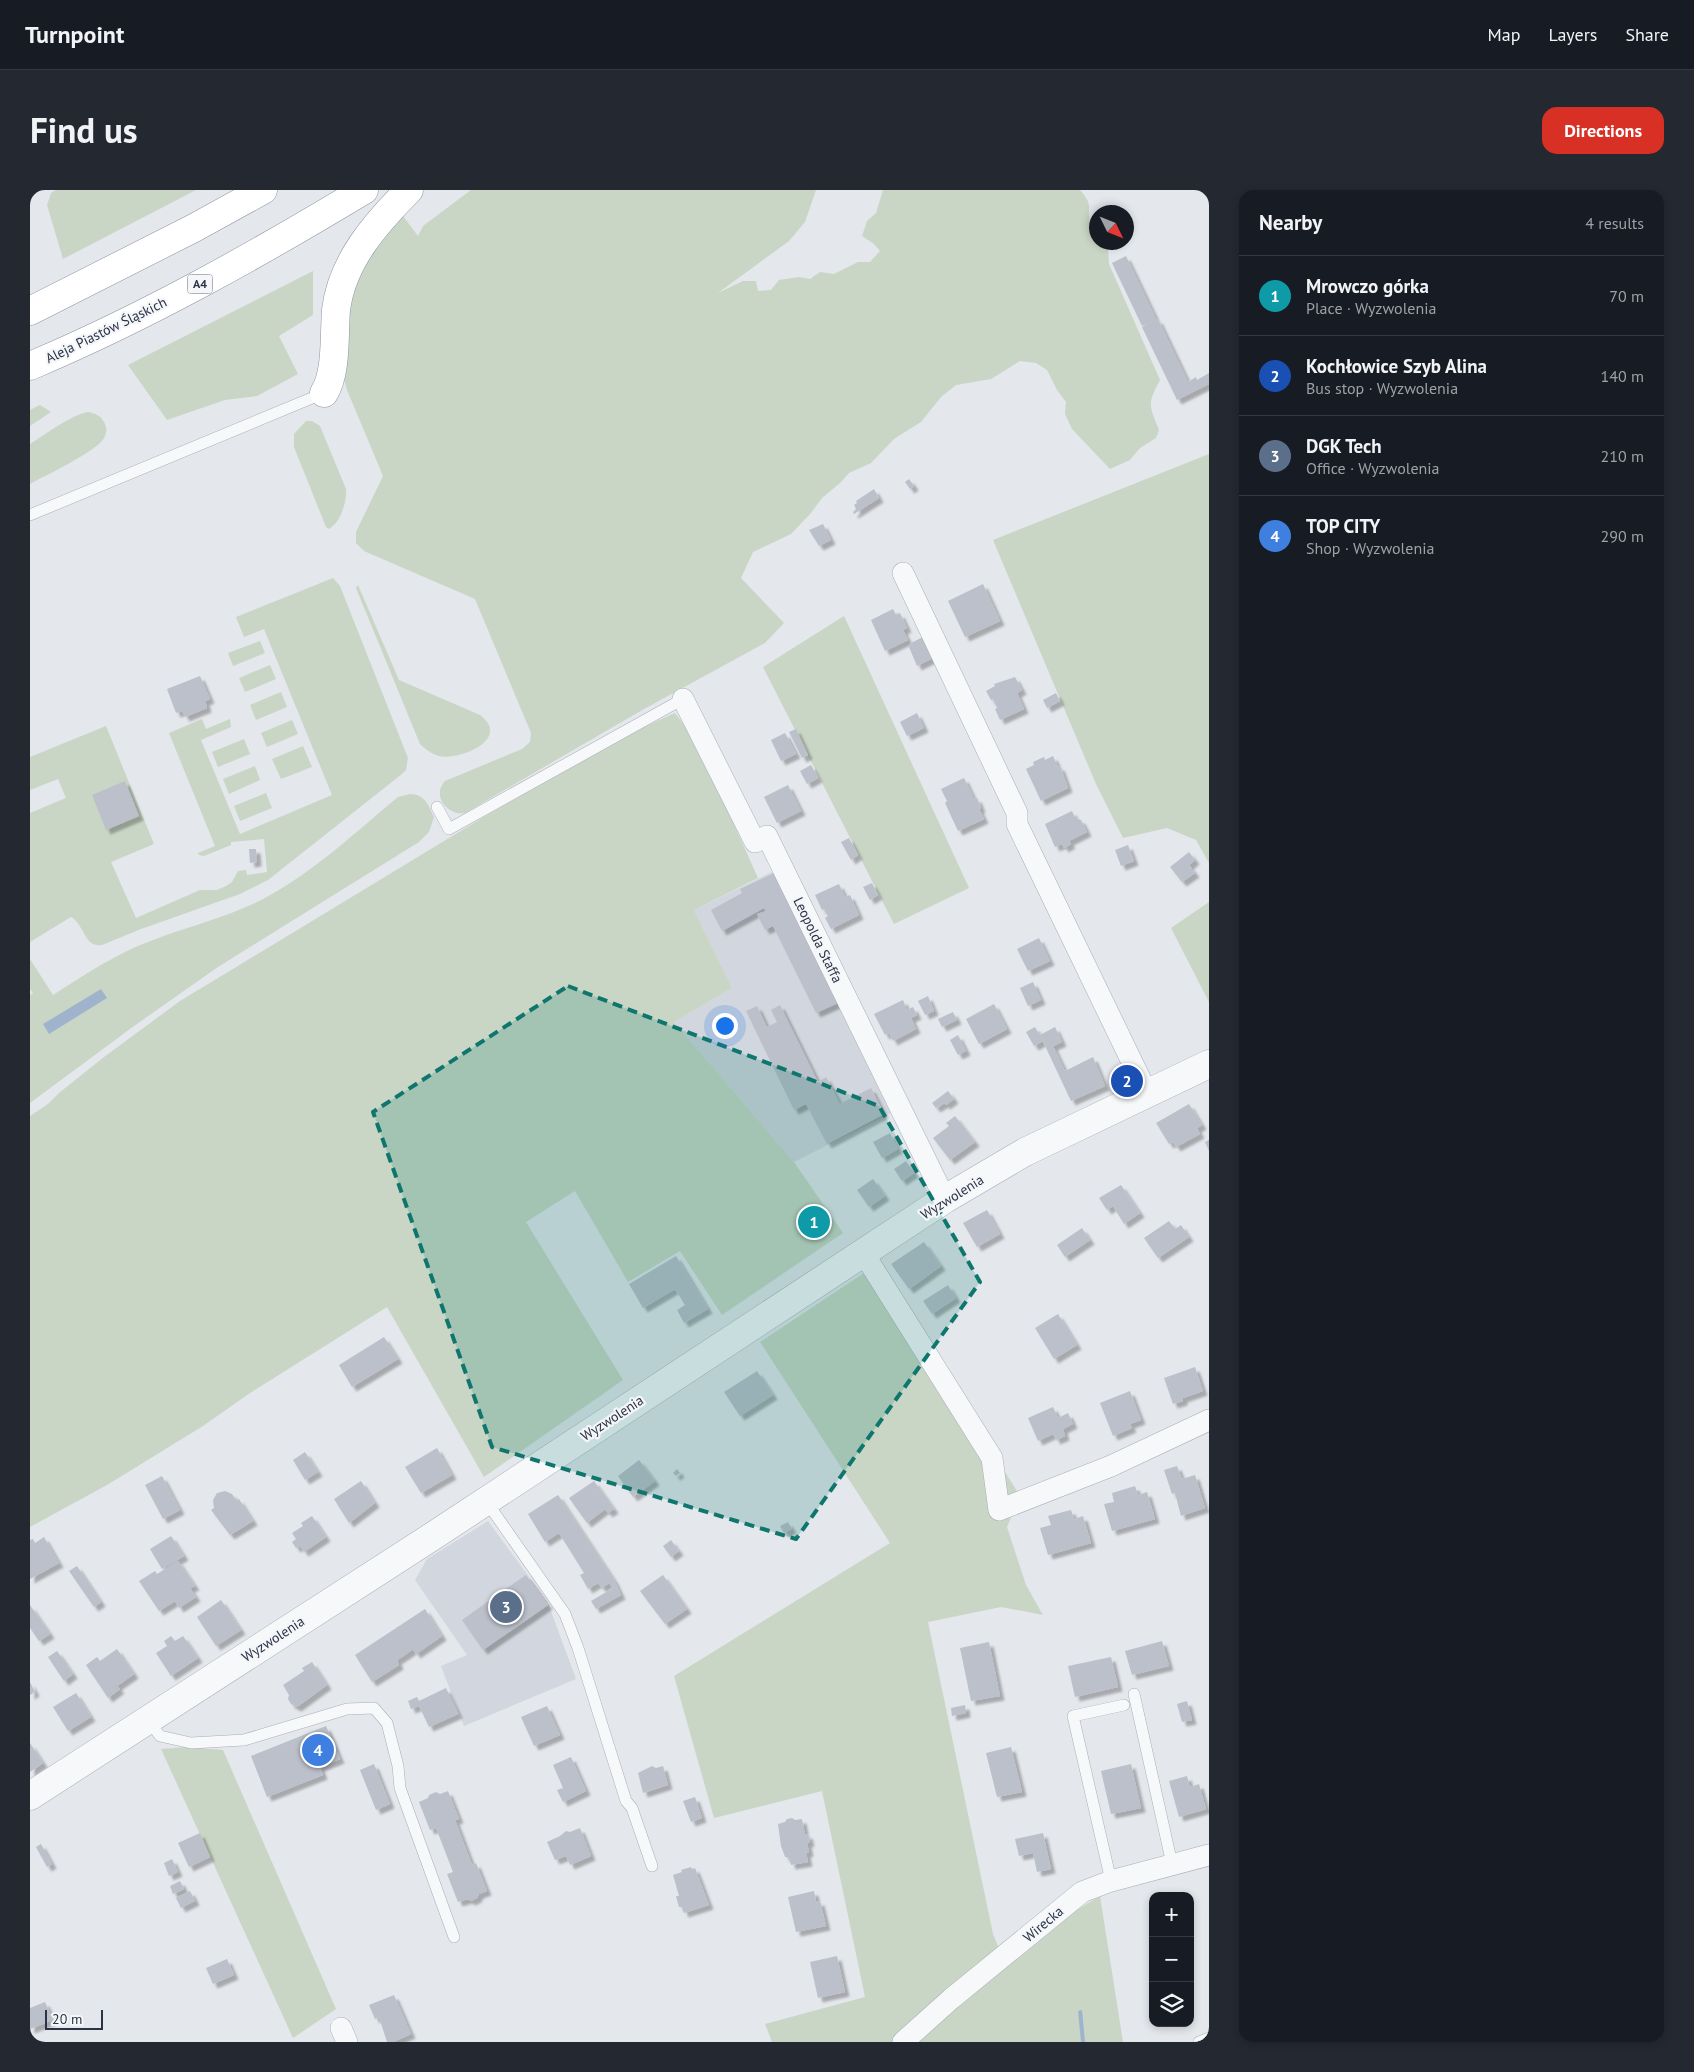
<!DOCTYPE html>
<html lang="en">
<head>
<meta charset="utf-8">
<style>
	:root { --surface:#171b24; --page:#242831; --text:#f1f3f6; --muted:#9ea1a6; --line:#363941; --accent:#d93025 }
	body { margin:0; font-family:"PT Sans",sans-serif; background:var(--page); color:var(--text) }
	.controls { position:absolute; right:15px; bottom:15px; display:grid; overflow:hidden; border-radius:10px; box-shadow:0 2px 8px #0003 }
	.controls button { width:45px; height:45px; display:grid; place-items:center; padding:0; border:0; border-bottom:1px solid var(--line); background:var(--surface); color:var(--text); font:25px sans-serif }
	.compass { position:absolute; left:1059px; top:15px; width:45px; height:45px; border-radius:50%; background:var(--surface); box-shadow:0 2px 8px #0003; rotate:133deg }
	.scale { position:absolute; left:15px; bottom:12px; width:58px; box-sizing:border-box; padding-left:5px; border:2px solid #2b3445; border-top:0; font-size:14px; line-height:18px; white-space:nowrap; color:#2b3445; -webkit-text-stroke:4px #f4f6f9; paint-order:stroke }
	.you { position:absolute; left:694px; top:835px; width:18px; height:18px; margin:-12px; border:4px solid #fff; border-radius:50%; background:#1a73e8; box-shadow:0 0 0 8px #1a73e833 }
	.badge { display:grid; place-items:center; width:32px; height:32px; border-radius:50%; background:var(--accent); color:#fff; font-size:16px; font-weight:700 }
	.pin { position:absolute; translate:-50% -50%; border:2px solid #fff; box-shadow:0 1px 5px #0006 }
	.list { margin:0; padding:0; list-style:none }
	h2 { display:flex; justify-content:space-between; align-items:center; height:65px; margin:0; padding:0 20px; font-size:21px }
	h2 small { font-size:16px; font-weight:400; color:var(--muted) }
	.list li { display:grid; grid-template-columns:32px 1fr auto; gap:15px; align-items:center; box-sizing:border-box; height:80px; padding:0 20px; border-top:1px solid var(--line) }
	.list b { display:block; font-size:19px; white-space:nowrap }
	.list p { margin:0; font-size:16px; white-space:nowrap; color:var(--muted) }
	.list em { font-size:16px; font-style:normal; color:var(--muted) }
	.icon { flex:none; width:28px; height:28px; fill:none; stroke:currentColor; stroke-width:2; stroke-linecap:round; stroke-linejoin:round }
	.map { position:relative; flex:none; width:1179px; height:1852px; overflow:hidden; border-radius:15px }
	header { display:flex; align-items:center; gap:30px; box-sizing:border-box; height:70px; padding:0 25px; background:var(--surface); border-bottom:1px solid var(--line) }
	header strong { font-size:24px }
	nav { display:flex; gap:28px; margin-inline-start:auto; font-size:18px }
	.intro { display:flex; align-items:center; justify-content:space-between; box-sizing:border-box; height:120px; padding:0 30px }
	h1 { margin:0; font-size:35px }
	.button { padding:12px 22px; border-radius:15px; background:var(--accent); color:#fff; font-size:18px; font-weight:700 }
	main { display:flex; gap:30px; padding:0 30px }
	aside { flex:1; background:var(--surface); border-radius:15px; box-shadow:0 2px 8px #0003 }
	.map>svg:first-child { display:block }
	.built { fill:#d2d6de }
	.green { fill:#c9d6c5; fill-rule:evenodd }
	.water { fill:#9fb4cc }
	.building { fill:#bbc0ca; filter:url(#shadow) }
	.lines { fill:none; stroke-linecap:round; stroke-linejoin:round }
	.service-casing { stroke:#a9aeb7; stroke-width:12 }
	.minor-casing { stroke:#a9aeb7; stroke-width:22 }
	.tertiary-casing { stroke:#a9aeb7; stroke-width:29 }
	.motorway-casing { stroke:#8b94a3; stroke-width:29 }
	.service { stroke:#f7f8fa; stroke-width:11 }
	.minor { stroke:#f7f8fa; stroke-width:21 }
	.tertiary { stroke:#f7f8fa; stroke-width:28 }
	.motorway { stroke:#fff; stroke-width:28 }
	.marked { fill:#0f766e; fill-opacity:0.2; stroke:#0f766e; stroke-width:4; stroke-dasharray:10 6; stroke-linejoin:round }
	.labels { text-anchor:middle; stroke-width:4.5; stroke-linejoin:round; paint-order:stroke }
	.shield { fill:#f4f6f9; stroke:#676e7b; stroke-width:1 }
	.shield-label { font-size:12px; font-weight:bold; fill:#2b3445 }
	.street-label { font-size:14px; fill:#2b3445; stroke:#f4f6f9 }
</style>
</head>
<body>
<header>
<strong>Turnpoint</strong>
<nav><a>Map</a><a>Layers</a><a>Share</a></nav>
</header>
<div class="intro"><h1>Find us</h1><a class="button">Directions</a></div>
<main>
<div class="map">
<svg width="1179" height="1852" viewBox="0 0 1179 1852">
	<defs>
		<filter id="shadow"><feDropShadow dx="4.5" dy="4.5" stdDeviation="1" flood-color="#0004"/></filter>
	</defs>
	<rect width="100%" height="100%" fill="#e4e7ec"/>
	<g class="built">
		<polygon points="742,682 861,923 764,972 644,832 702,798 664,720"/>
		<polygon points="458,1331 518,1413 546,1489 434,1536 411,1476 437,1465 385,1390 397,1369"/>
	</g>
	<g class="green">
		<polygon points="26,0 166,0 33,69 17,15 21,3"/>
		<path d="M441 0H786L775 32 759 51 688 103 713 91H726L728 101 741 100 749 90 769 87 780 89 790 82 804 84 828 72H840L850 61 844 54 832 46 837 31 846 23 853 0H1050C1065 18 1056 15 1060 34 1062 42 1066 42 1066 52L1074 53 1078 57 1079 74 1130 190C1117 214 1119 215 1129 240L1126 248 1110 258 1100 270 1080 279 1042 239 1035 224 1036 212 1027 200 1017 180 1006 173 990 171 961 189 926 195 911 207 891 232 864 249 841 273 819 283 810 293 792 308 781 323 761 344 723 362 711 388 754 433 735 453 614 519 435 623C418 626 401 606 415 591L492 559 500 552 501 543 445 409 334 361 326 353V342L353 286 317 200 313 185 316 128 331 73 370 22 388 46 393 36Z"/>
		<polygon points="283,81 283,125 249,146 268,184 227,206 195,210 137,230 98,175"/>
		<polygon points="10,215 21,222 0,236 0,220"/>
		<path d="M58 222C65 223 71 226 74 232 77 237 77 243 74 248 66 262 16 285 0 294V254C16 244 41 225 58 222Z"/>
		<path d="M276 231H282L290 236 316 299C317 311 311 332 299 339L296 337 264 257V244Z"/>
		<polygon points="1179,264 1179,673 1166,650 1137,638 1093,648 1066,594 963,350"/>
		<path d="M303 388 310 396 378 568 376 580 372 584 238 690 210 704 111 739 72 755C54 758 55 735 41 727L0 752V623L36 608 28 589 0 600V567L76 536 124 654 81 672 106 728 170 700H187L196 696 202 692 208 681 216 680 217 685 237 682 234 649 201 652V655L174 666 169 665 168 663 185 656 139 543 172 529 176 539 200 529 201 537 171 550 210 644 302 605 234 439 214 447 206 427Z"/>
		<path d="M328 395 369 490 450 525C482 549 430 571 409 566 402 564 395 559 390 554L326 398Z"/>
		<polygon points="814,426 939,698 864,734 733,477"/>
		<polygon points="230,451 235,463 203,476 198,463"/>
		<polygon points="240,475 246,489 215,502 209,488"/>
		<polygon points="251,502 257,517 226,530 220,515"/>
		<polygon points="645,523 667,552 728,688 664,720 702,798 644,832 764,972 813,1043 692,1125 650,1061 598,1092 545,1001 496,1032 593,1190 454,1287 357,1117 220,1203 173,1236 77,1295 0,1337 0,926 18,914 29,903 74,867 150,811 452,628 594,546"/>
		<polygon points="262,530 268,544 237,557 231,543"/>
		<polygon points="214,549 220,564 188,577 182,562"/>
		<polygon points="273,556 282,577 251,589 242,569"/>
		<polygon points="225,576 230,590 199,604 193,589"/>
		<polygon points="236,603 242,618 210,631 204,616"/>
		<path d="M380 604C395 604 399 616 404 627L399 642 389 652 188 777 104 836 0 913V805L3 803 0 799V769L23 805C56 784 88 762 126 749 165 734 205 726 242 704 288 678 328 640 368 607ZM71 799 76 808 19 843Z"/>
		<polygon points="1179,712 1179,812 1141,738"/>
		<polygon points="846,1075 990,1306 977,1337 996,1395 1013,1425 971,1417 898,1432 963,1744 970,1761 877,1836 862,1852 742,1852 735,1834 835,1807 792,1601 684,1628 644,1486 860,1353 730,1152"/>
		<polygon points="157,1557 193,1560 306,1819 263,1848 131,1559"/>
		<polygon points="1070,1706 1093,1852 887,1852 892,1844 1040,1724"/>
	</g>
	<g class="water">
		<polygon points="71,799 77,808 19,844 13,834"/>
		<polygon points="1052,1820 1055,1852 1051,1852 1048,1821"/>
	</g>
	<g class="building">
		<polygon points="1096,66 1126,129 1112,136 1082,73"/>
		<polygon points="1128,129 1158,192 1166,187 1167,190 1179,183 1179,194 1147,210 1112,137"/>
		<polygon points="879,289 884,296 880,299 875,292"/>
		<polygon points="844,299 849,308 824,324 823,322 826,319 824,315 827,313 826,311"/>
		<polygon points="793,334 801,350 789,356 779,340"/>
		<polygon points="953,394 970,431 935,447 918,411"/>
		<polygon points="863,419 866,425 870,423 877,438 873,440 878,450 855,461 841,430"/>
		<polygon points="893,447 903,468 887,476 879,457 881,453"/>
		<polygon points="170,486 180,509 175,511 177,518 155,527 152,521 146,523 137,499"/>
		<polygon points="985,487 992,500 987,503 994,519 970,530 965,519 967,518 963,509 961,510 956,501 965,496 964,494"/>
		<polygon points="1026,503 1030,511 1017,518 1013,510"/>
		<polygon points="887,523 894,538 877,546 870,532"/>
		<polygon points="766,539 778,565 772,568 759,542"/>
		<polygon points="755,543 766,564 751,571 741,550"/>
		<polygon points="1023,566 1028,577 1030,576 1038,598 1011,611 996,579 1004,575 1003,572 1014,567 1015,570"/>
		<polygon points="781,575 788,588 777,594 770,581"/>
		<polygon points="934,588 944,609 947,608 951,618 949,619 954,629 928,641 915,613 917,611 911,599"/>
		<polygon points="95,591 109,626 76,640 62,605"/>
		<polygon points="758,595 771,621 747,633 734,607"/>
		<polygon points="1042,621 1045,628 1051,630 1057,642 1039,651 1041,654 1034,658 1032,654 1025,657 1015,634"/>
		<polygon points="819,648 828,665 821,670 811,652"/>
		<polygon points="1098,655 1104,671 1091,676 1085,660"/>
		<polygon points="219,659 226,659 227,672 220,673"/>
		<polygon points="1159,662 1165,670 1159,675 1165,683 1152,692 1140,677"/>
		<polygon points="744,683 808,813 786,823 743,736 735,740 727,724 736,721 734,718 692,741 681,720 712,703 710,699"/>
		<polygon points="842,693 848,705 840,710 833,697"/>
		<polygon points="809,694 815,707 820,705 829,725 801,739 795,728 798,726 794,719 792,720 785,705"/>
		<polygon points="1009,748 1020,771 998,781 987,759"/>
		<polygon points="1003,792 1011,810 998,816 990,798"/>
		<polygon points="898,806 904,821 895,825 888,811"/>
		<polygon points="873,810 877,820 883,817 887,825 881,828 886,839 863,851 859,843 855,845 844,824"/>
		<polygon points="964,814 977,839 949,854 936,829"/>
		<polygon points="750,815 788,892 796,887 810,914 841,898 854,924 797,954 776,914 764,920 716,821 727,816 737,837 747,832 741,820"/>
		<polygon points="923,822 927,830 912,837 908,829"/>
		<polygon points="1005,837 1013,851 1004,856 996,842"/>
		<polygon points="1025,837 1032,852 1023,856 1035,881 1063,867 1075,896 1041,911 1010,845"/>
		<polygon points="928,845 936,861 928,865 920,850"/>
		<polygon points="918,901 924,909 916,915 914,913 906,918 902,913"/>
		<polygon points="1159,914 1172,935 1167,938 1170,944 1146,957 1143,952 1139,954 1126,933"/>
		<polygon points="925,926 945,952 920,970 903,948 919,936 916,933"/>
		<polygon points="860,943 868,959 852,968 843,952"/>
		<polygon points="1179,950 1179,961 1175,952"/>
		<polygon points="876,971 884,983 872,991 864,979"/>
		<polygon points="843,989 855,1006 839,1017 827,1000"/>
		<polygon points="1091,995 1110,1023 1094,1034 1083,1016 1077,1020 1069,1008"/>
		<polygon points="957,1020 970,1044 947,1057 933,1033"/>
		<polygon points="1139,1031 1145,1039 1151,1035 1159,1047 1128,1068 1114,1048"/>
		<polygon points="1052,1038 1060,1050 1035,1067 1027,1055"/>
		<polygon points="894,1052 911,1076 879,1099 861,1074"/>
		<polygon points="646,1066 678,1119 654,1133 647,1120 655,1115 645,1099 613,1118 599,1094"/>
		<polygon points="918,1095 926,1108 902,1124 893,1111"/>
		<polygon points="1028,1124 1047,1155 1024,1169 1005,1138"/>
		<polygon points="354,1147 368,1169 322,1197 309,1175"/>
		<polygon points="1165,1177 1173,1201 1153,1208 1153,1211 1143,1214 1134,1188"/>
		<polygon points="727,1181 743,1205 710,1226 694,1202"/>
		<polygon points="1100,1201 1111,1230 1100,1234 1102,1238 1083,1246 1070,1213"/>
		<polygon points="1023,1217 1028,1228 1038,1223 1043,1234 1033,1239 1035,1246 1026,1250 1023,1244 1008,1251 998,1228"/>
		<polygon points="407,1258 422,1285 391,1303 375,1277"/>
		<polygon points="275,1262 288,1282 275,1290 263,1270"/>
		<polygon points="609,1270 625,1291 603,1307 588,1286"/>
		<polygon points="1147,1276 1152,1289 1165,1285 1175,1318 1151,1326 1145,1303 1142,1304 1134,1280"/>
		<polygon points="647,1279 650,1283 646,1286 643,1283"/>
		<polygon points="132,1286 150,1320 133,1329 115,1295"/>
		<polygon points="331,1291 345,1313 319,1333 304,1309"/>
		<polygon points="564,1291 584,1319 578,1323 575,1319 557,1333 539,1308"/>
		<polygon points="1105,1296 1108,1305 1117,1302 1125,1329 1082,1341 1074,1314 1084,1312 1082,1303"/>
		<polygon points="195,1301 202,1304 206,1311 209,1309 223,1331 200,1345 181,1320 184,1318 183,1310 187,1303"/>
		<polygon points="528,1305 584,1390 591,1405 566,1419 561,1411 583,1398 579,1393 572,1398 568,1393 558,1399 550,1385 554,1383 529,1343 515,1352 498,1324"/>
		<polygon points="1041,1320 1044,1329 1053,1326 1061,1353 1018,1365 1010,1338 1021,1335 1018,1326"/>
		<polygon points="282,1326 296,1347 274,1362 270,1356 266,1358 262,1352 266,1349 262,1343 273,1336 271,1333"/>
		<polygon points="758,1332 762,1339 754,1343 750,1336"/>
		<polygon points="141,1346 154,1366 132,1379 120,1359"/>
		<polygon points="14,1347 29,1373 0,1389 0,1350 3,1349 5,1353"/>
		<polygon points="641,1350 649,1361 641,1367 633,1356"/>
		<polygon points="148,1371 165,1396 160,1398 166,1407 149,1418 145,1411 129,1421 109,1391 125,1381 127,1384"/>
		<polygon points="47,1376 71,1412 64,1417 39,1381"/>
		<polygon points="496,1385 518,1415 453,1460 432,1430 460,1410 462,1405 471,1402"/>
		<polygon points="633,1385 657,1419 635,1434 610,1401"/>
		<polygon points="191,1410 211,1440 186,1456 167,1427"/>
		<polygon points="0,1415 20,1444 9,1451 0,1438"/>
		<polygon points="395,1419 412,1446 386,1464 383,1459 375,1465 367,1470 369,1475 342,1492 325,1465"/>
		<polygon points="141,1446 145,1451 153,1446 168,1468 141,1486 126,1463 137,1456 134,1451"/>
		<polygon points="1132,1451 1139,1476 1102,1485 1095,1461"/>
		<polygon points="959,1452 970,1506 941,1511 930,1458"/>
		<polygon points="87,1459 104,1484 87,1496 90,1499 78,1508 56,1475 67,1467 70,1471"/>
		<polygon points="27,1461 43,1484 34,1491 18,1467"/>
		<polygon points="1081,1467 1088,1497 1045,1507 1038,1476"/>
		<polygon points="282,1472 297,1495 267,1517 261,1514 258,1509 259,1505 253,1495 274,1481 272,1478"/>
		<polygon points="0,1492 5,1502 0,1505"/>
		<polygon points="416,1498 428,1524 399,1537 389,1516 381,1519 378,1511 387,1507 389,1511"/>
		<polygon points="46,1503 61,1527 38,1541 23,1517"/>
		<polygon points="1157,1511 1162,1530 1152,1532 1147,1514"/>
		<polygon points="935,1515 936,1523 922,1526 921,1518"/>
		<polygon points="517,1516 530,1545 504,1556 491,1527"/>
		<polygon points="296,1536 310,1569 290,1577 293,1585 237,1607 221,1566"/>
		<polygon points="0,1553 13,1573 0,1582"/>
		<polygon points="981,1557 992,1602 967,1607 956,1563"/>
		<polygon points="541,1567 556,1601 533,1612 527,1600 533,1598 523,1575"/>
		<polygon points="344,1574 360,1614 346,1620 330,1580"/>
		<polygon points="1101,1574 1111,1618 1081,1624 1071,1581"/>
		<polygon points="622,1576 626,1578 633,1576 638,1595 613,1603 608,1583"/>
		<polygon points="1157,1586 1160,1597 1169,1594 1176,1619 1149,1627 1139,1591"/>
		<polygon points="418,1601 429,1629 425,1630 442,1675 446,1673 457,1701 449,1704 447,1708 441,1711 438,1709 428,1712 417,1684 423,1682 406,1638 400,1640 389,1612 398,1608 399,1605 406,1602 410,1604"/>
		<polygon points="665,1607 672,1628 661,1632 653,1611"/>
		<polygon points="762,1628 765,1630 772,1629 775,1645 778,1644 780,1652 777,1653 779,1662 776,1663 778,1672 761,1675 759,1667 755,1667 751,1656 748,1634 755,1632 757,1629"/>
		<polygon points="550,1638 561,1666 540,1675 536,1666 525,1670 517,1652 530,1646 536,1641 540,1642"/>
		<polygon points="170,1643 180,1667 159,1677 148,1653"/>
		<polygon points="1013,1643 1021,1679 1007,1682 1003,1663 989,1666 985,1649"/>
		<polygon points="11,1654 22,1674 17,1677 6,1657"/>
		<polygon points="142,1669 148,1682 139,1686 134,1673"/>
		<polygon points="661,1677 662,1679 665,1678 679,1715 654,1723 652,1717 649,1717 646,1706 649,1706 643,1685 652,1682 651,1680"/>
		<polygon points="150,1691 154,1699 143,1704 140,1696"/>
		<polygon points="160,1701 165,1711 151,1718 146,1708"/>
		<polygon points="784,1701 786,1712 790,1711 796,1736 766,1742 758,1707"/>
		<polygon points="807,1766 815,1802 788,1808 780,1772"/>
		<polygon points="197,1769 204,1785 183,1794 176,1778"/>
		<polygon points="364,1805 381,1844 363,1852 357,1852 349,1827 345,1829 339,1815"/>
		<polygon points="15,1812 23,1830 0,1839 0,1818"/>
	</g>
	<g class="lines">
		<defs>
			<g id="service">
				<polyline points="0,325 294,203"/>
				<polyline points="407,617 419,639 653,509"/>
				<polyline points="456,1311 535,1424 548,1458 596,1611 602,1618 622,1676"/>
				<polyline points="1104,1504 1142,1674"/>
				<polyline points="119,1531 130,1546 161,1553 214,1550 317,1519 344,1518 357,1533 368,1576 370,1598 424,1747"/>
				<polyline points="1081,1691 1043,1526 1094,1515"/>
				<polyline points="1169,1852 1179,1848"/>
			</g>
			<g id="minor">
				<polyline points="873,383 987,623 987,634 1117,903"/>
				<polyline points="653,509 725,652 737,646 915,1009"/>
				<polyline points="834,1064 962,1268 969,1320 1081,1276 1179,1230"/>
				<polyline points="311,1838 317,1852"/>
				<polyline points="873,1852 921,1809 1052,1702 1081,1691 1179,1665"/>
			</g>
			<polyline id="tertiary" points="0,1606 403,1346 915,1009 995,962 1179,874"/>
			<g id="motorway">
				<polyline points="0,121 164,38 233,0"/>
				<path d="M0 176C116 127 226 65 334 0"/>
				<path d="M294 203C307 183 304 144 306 120 312 71 346 33 379 0"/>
			</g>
		</defs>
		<use href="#service" class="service-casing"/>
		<use href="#minor" class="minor-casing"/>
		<use href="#tertiary" class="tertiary-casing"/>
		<use href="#motorway" class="motorway-casing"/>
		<use href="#service" class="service"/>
		<use href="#minor" class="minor"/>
		<use href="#tertiary" class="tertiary"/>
		<use href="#motorway" class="motorway"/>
	</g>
	<path class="marked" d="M538 796 849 916 950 1092 766 1349 462 1257 343 922Z"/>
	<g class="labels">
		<rect class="shield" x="157.5" y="84.5" width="25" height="19" rx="4"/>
		<g class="shield-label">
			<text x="170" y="98">A4</text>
		</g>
		<g class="street-label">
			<text transform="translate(76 140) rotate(-26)" y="5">Aleja Piastów Śląskich</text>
			<text transform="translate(788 750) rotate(64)" y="5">Leopolda Staffa</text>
			<text transform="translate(922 1007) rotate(-32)" y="5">Wyzwolenia</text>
			<text transform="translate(582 1228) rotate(-33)" y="5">Wyzwolenia</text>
			<text transform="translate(243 1449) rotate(-33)" y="5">Wyzwolenia</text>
			<text transform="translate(1013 1734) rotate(-40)" y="5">Wirecka</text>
		</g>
	</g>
</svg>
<div class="controls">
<button>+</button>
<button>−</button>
<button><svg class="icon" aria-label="layers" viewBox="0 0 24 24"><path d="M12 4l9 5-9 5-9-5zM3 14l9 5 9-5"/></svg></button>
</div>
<svg class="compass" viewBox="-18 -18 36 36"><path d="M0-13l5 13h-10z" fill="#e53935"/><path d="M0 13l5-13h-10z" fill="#9ea1a6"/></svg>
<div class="scale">20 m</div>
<div class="you"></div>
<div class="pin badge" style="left:784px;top:1032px;background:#0f9aa8">1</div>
<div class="pin badge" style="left:1097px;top:891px;background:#1a4fb4">2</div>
<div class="pin badge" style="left:476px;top:1417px;background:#5c6f8a">3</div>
<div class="pin badge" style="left:288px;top:1560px;background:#3f7fe0">4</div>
</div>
<aside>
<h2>Nearby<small>4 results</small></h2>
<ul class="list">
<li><span class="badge" style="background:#0f9aa8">1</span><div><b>Mrowczo górka</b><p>Place · Wyzwolenia</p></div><em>70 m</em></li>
<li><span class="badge" style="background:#1a4fb4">2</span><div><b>Kochłowice Szyb Alina</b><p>Bus stop · Wyzwolenia</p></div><em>140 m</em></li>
<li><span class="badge" style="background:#5c6f8a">3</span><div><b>DGK Tech</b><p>Office · Wyzwolenia</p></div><em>210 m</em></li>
<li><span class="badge" style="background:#3f7fe0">4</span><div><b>TOP CITY</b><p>Shop · Wyzwolenia</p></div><em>290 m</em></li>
</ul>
</aside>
</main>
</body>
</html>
